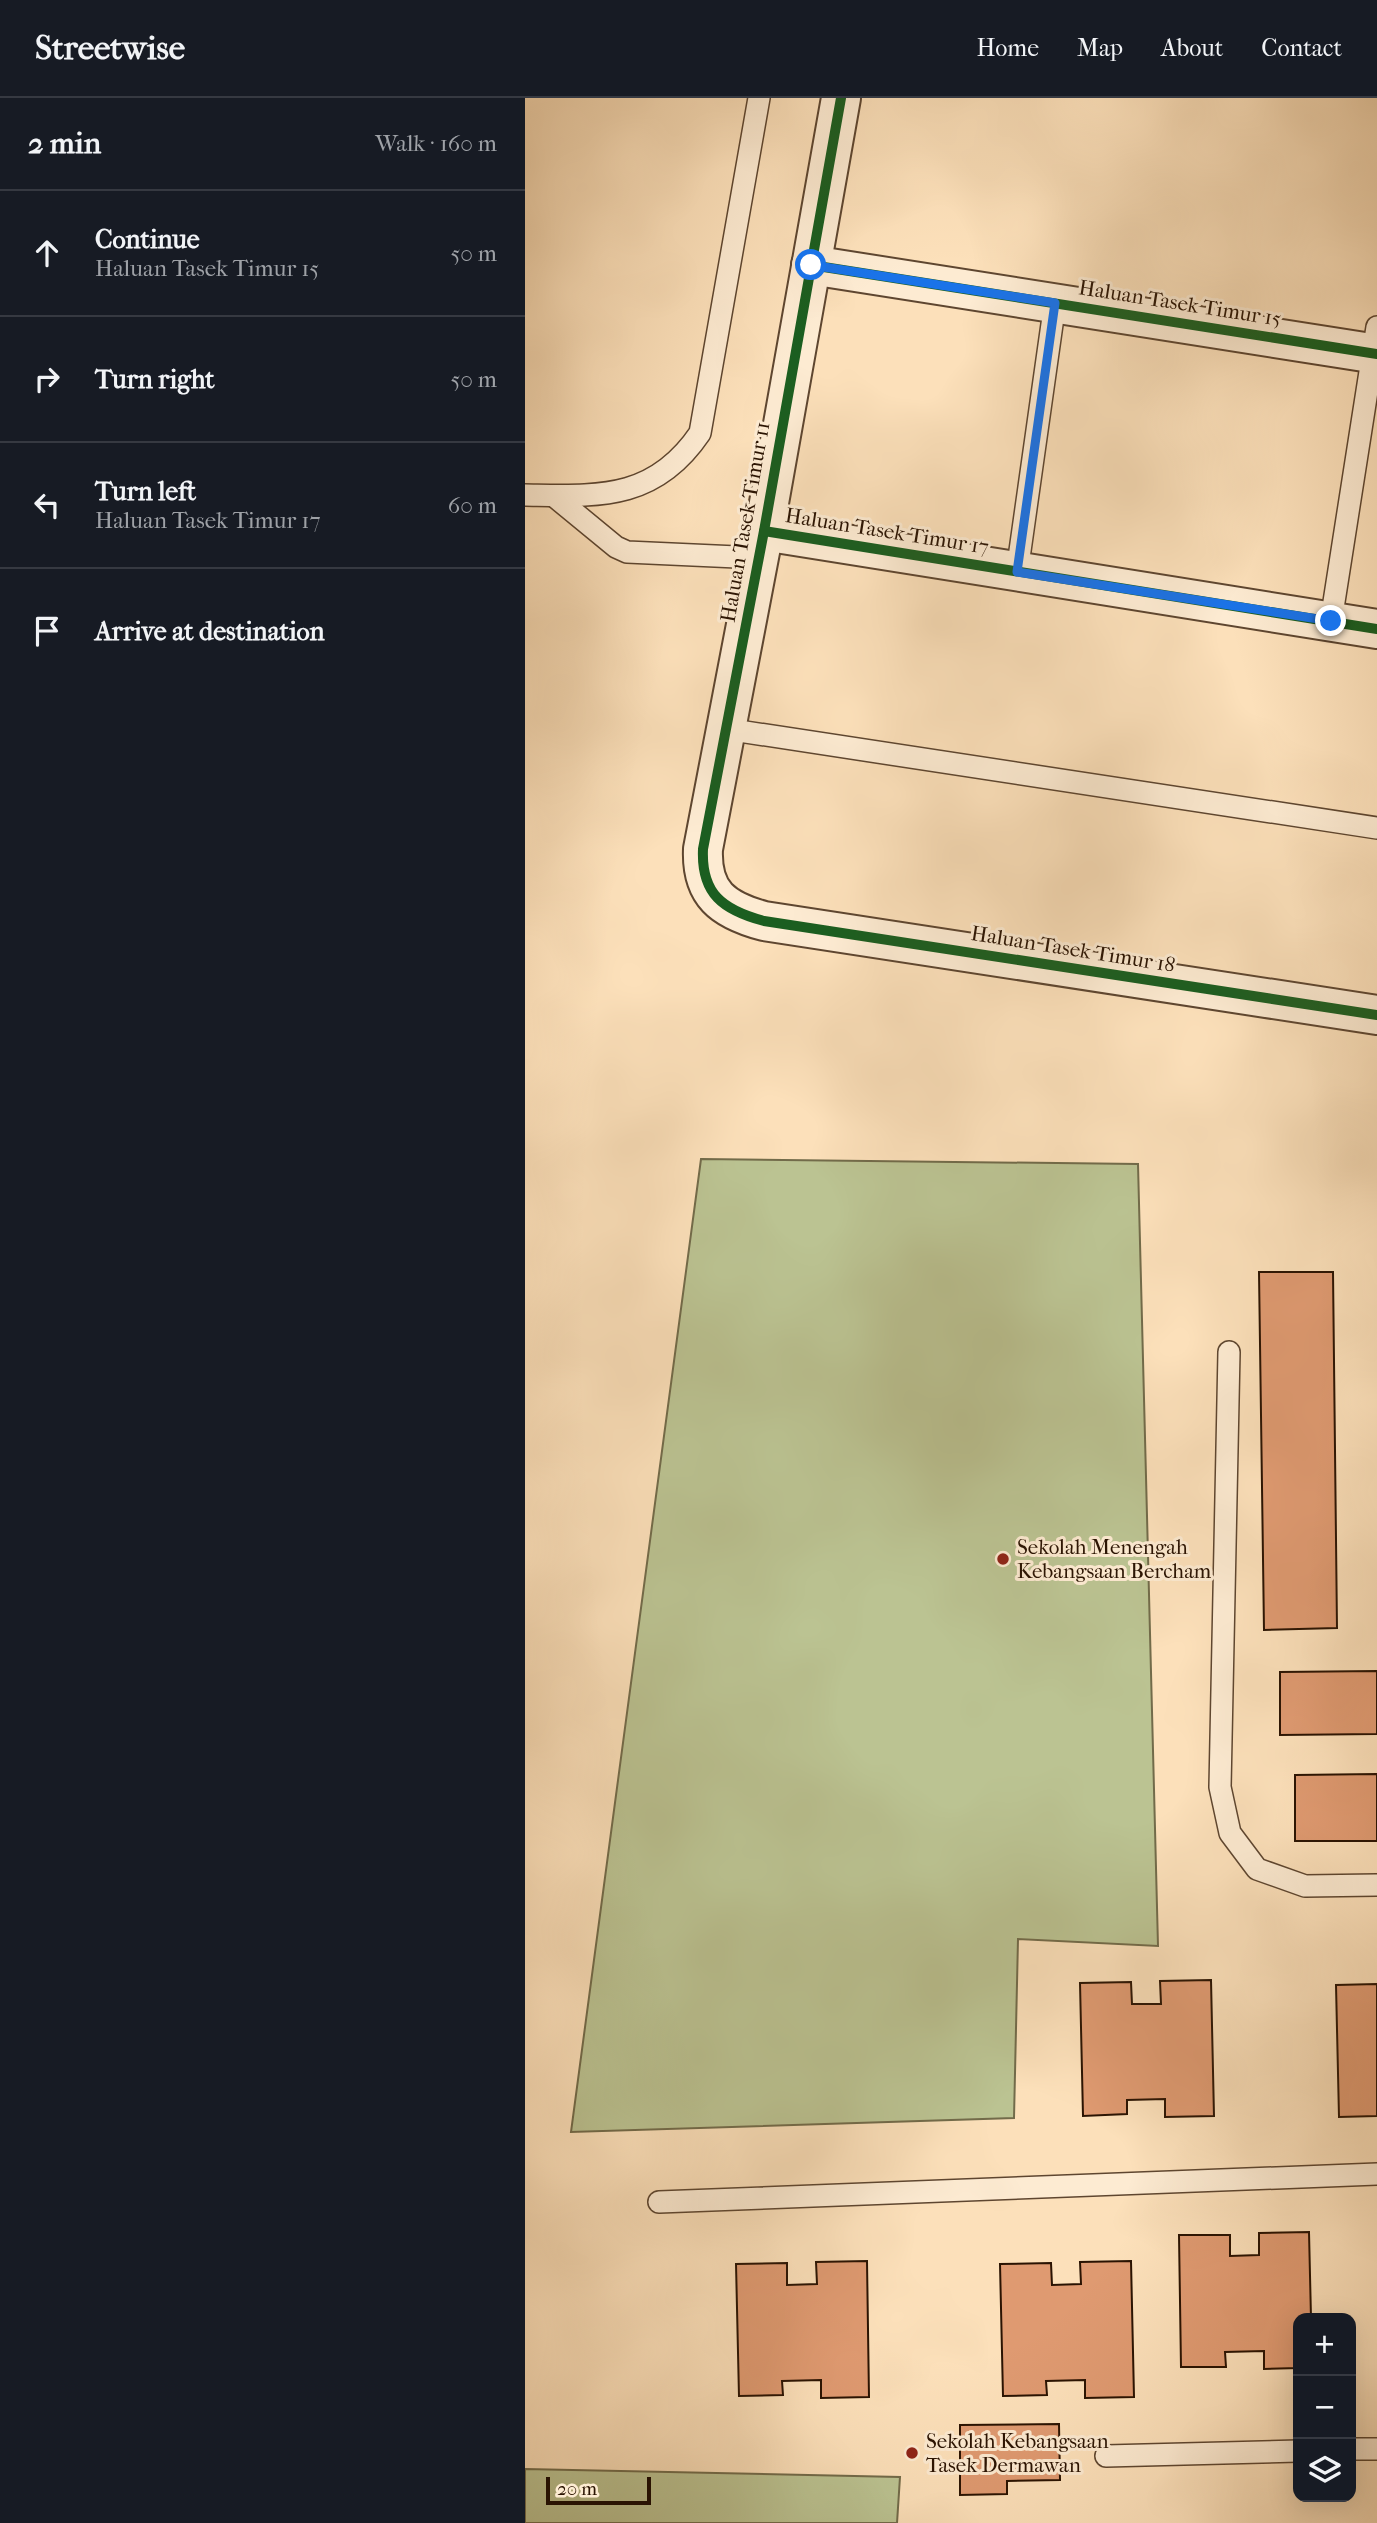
<!DOCTYPE html>
<html lang="en">
<head>
<meta charset="utf-8">
<style>
	:root { --surface:#171b24; --page:#20242c; --text:#f1f3f6; --muted:#9ea1a6; --line:#363941 }
	body { margin:0; font-family:"IM FELL French Canon",serif; background:var(--page); color:var(--text) }
	.controls { position:absolute; right:21px; bottom:21px; display:grid; overflow:hidden; border-radius:14px; box-shadow:0 7px 28px #0002 }
	.controls button { width:63px; height:63px; display:grid; place-items:center; padding:0; border:0; border-bottom:2px solid var(--line); background:var(--surface); color:var(--text); font:35px sans-serif }
	.scale { position:absolute; left:21px; bottom:18px; width:105px; box-sizing:border-box; padding-left:7px; border:4px solid #2a1302; border-top:0; font-size:19px; line-height:24px; white-space:nowrap; color:#2a1302; -webkit-text-stroke:5px #fdebd2; paint-order:stroke }
	.stop { position:absolute; width:21px; height:21px; margin:-16px; border:5px solid #1a73e8; border-radius:50%; background:#fff }
	.stop.end { background:#1a73e8; border-color:#fff; box-shadow:0 2px 7px #0008 }
	.list { margin:0; padding:0; list-style:none }
	h2 { display:flex; justify-content:space-between; align-items:center; height:91px; margin:0; padding:0 28px; font-size:30px }
	h2 small { font-size:23px; font-weight:400; color:var(--muted) }
	.list li { display:grid; grid-template-columns:46px 1fr auto; gap:21px; align-items:center; box-sizing:border-box; height:126px; padding:0 28px; border-top:2px solid var(--line) }
	.list b { display:block; font-size:26px; white-space:nowrap }
	.list p { margin:0; font-size:23px; white-space:nowrap; color:var(--muted) }
	.list em { font-size:23px; font-style:normal; color:var(--muted) }
	.icon { flex:none; width:38px; height:38px; fill:none; stroke:currentColor; stroke-width:2; stroke-linecap:round; stroke-linejoin:round }
	.map { position:relative; flex:none; width:852px; height:2425px; overflow:hidden }
	header { display:flex; align-items:center; gap:42px; box-sizing:border-box; height:98px; padding:0 35px; background:var(--surface); border-bottom:2px solid var(--line) }
	header strong { font-size:33px }
	nav { display:flex; gap:38px; margin-inline-start:auto; font-size:24px }
	main { display:flex }
	aside { flex:1; background:var(--surface) }
	.map>svg:first-child { display:block }
	.green { fill:#bbc392; stroke:#726b4a; stroke-width:2 }
	.building { fill:#df9a71; stroke:#2a1302; stroke-width:2 }
	.lines { fill:none; stroke-linecap:round; stroke-linejoin:round }
	.service-casing { stroke:#5e4630; stroke-width:24 }
	.minor-casing { stroke:#5e4630; stroke-width:42 }
	.service { stroke:#fdebd2; stroke-width:21 }
	.minor { stroke:#fdebd2; stroke-width:38 }
	.cycleway-casing { stroke:#fdebd2; stroke-width:15 }
	.cycleway { stroke:#1b5e20; stroke-width:10 }
	.route { stroke:#1a73e8; stroke-width:9 }
	.poi-dot { fill:#8f2418; stroke:#fdebd2; stroke-width:2.5 }
	.labels { text-anchor:middle; stroke-width:6; stroke-linejoin:round; paint-order:stroke }
	.street-label { font-size:21px; fill:#2a1302; stroke:#fdebd2 }
	.poi-label { font-size:21px; fill:#2a1302; stroke:#fdebd2; text-anchor:start }
</style>
</head>
<body>
<header>
<strong>Streetwise</strong>
<nav><a>Home</a><a>Map</a><a>About</a><a>Contact</a></nav>
</header>
<main>
<aside>
<h2>2 min<small>Walk · 160 m</small></h2>
<ul class="list">
<li><svg class="icon" aria-label="ahead" viewBox="0 0 24 24"><path d="M12 20V5M6 11l6-6 6 6"/></svg><div><b>Continue</b><p>Haluan Tasek Timur 15</p></div><em>50 m</em></li>
<li><svg class="icon" aria-label="right" viewBox="0 0 24 24"><path d="M7 20v-9h11M14 6l5 5-5 5"/></svg><div><b>Turn right</b></div><em>50 m</em></li>
<li><svg class="icon" aria-label="left" viewBox="0 0 24 24"><path d="M17 20v-9H6M10 6l-5 5 5 5"/></svg><div><b>Turn left</b><p>Haluan Tasek Timur 17</p></div><em>60 m</em></li>
<li><svg class="icon" aria-label="arrive" viewBox="0 0 24 24"><path d="M6 21V4h12l-3 4 3 4H6"/></svg><div><b>Arrive at destination</b></div></li>
</ul>
</aside>
<div class="map">
<svg width="852" height="2425" viewBox="0 0 852 2425">
	<rect width="100%" height="100%" fill="#fce0ba"/>
	<filter id="stains"><feTurbulence type="fractalNoise" baseFrequency=".00286" numOctaves="4"/><feColorMatrix values="0 0 0 0 .2 0 0 0 0 .09 0 0 0 0 .02 0 0 0 .5 -.17"/></filter>
	<radialGradient id="worn" r=".72"><stop offset=".6" stop-color="#630" stop-opacity="0"/><stop offset="1" stop-color="#630" stop-opacity=".3"/></radialGradient>
	<g class="green">
		<polygon points="176,1061 613,1066 633,1848 493,1841 489,2020 46,2034"/>
		<polygon points="0,2371 375,2379 372,2425 0,2425"/>
	</g>
	<g class="building">
		<polygon points="734,1174 808,1174 812,1530 739,1532"/>
		<polygon points="852,1573 852,1636 755,1637 755,1574"/>
		<polygon points="852,1676 852,1743 770,1743 770,1677"/>
		<polygon points="686,1882 689,2018 640,2019 640,2001 602,2002 602,2016 558,2018 555,1885 606,1884 607,1906 636,1906 635,1883"/>
		<polygon points="852,1886 852,2018 814,2019 811,1887"/>
		<polygon points="784,2134 786,2220 773,2220 773,2270 739,2271 739,2253 700,2254 701,2269 656,2269 654,2137 705,2137 705,2158 734,2157 734,2135"/>
		<polygon points="342,2163 344,2299 296,2300 296,2282 257,2283 258,2297 214,2298 211,2166 262,2165 262,2187 292,2186 291,2164"/>
		<polygon points="606,2163 609,2299 560,2300 560,2282 521,2283 522,2297 478,2298 475,2166 526,2165 527,2187 556,2186 555,2164"/>
		<polygon points="534,2326 535,2382 482,2383 482,2396 435,2397 435,2327"/>
	</g>
	<g class="lines">
		<defs>
			<g id="service">
				<path d="M0 397C73 398 129 403 175 335L234 0"/>
				<polyline points="29,398 91,449 102,454 234,460"/>
				<polyline points="492,474 530,205"/>
				<polyline points="806,523 852,229"/>
				<polyline points="201,631 852,730"/>
				<polyline points="704,1254 695,1689 705,1735 732,1771 780,1788 852,1787"/>
				<polyline points="134,2104 852,2076"/>
				<polyline points="826,2351 852,2351"/>
				<polyline points="581,2358 773,2353"/>
			</g>
			<g id="minor">
				<path d="M316 0 239 433 178 751C176 796 198 812 239 823L852 917"/>
				<polyline points="286,167 852,256"/>
				<polyline points="239,433 852,531"/>
			</g>
		</defs>
		<use href="#service" class="service-casing"/>
		<use href="#minor" class="minor-casing"/>
		<use href="#service" class="service"/>
		<use href="#minor" class="minor"/>
		<defs>
			<g id="cycleway">
				<path d="M316 0 239 433 178 751C176 796 198 812 239 823L852 917"/>
				<polyline points="286,167 852,256"/>
				<polyline points="239,433 852,531"/>
			</g>
		</defs>
		<use href="#cycleway" class="cycleway-casing"/>
		<use href="#cycleway" class="cycleway"/>
	</g>
	<g class="lines">
		<polyline class="route" points="286,167 530,205 492,474 806,523"/>
	</g>
	<g class="poi-dot">
		<circle cx="478" cy="1461" r="7"/>
		<circle cx="387" cy="2355" r="7"/>
	</g>
	<g class="labels">
		<g class="street-label">
			<text transform="translate(655 205) rotate(9)" y="7">Haluan Tasek Timur 15</text>
			<text transform="translate(220 424) rotate(-80)" y="7">Haluan Tasek Timur 11</text>
			<text transform="translate(362 433) rotate(9)" y="7">Haluan Tasek Timur 17</text>
			<text transform="translate(548 851) rotate(9)" y="7">Haluan Tasek Timur 18</text>
		</g>
		<g class="poi-label">
			<text x="492" y="1456">Sekolah Menengah<tspan x="492" dy="24">Kebangsaan Bercham</tspan></text>
			<text x="401" y="2350">Sekolah Kebangsaan<tspan x="401" dy="24">Tasek Dermawan</tspan></text>
		</g>
	</g>
	<rect width="100%" height="100%" filter="url(#stains)"/>
	<rect width="100%" height="100%" fill="url(#worn)"/>
</svg>
<div class="controls">
<button>+</button>
<button>−</button>
<button><svg class="icon" aria-label="layers" viewBox="0 0 24 24"><path d="M12 4l9 5-9 5-9-5zM3 14l9 5 9-5"/></svg></button>
</div>
<div class="scale">20 m</div>
<div class="stop" style="left:286px;top:167px"></div>
<div class="stop end" style="left:806px;top:523px"></div>
</div>
</main>
</body>
</html>
